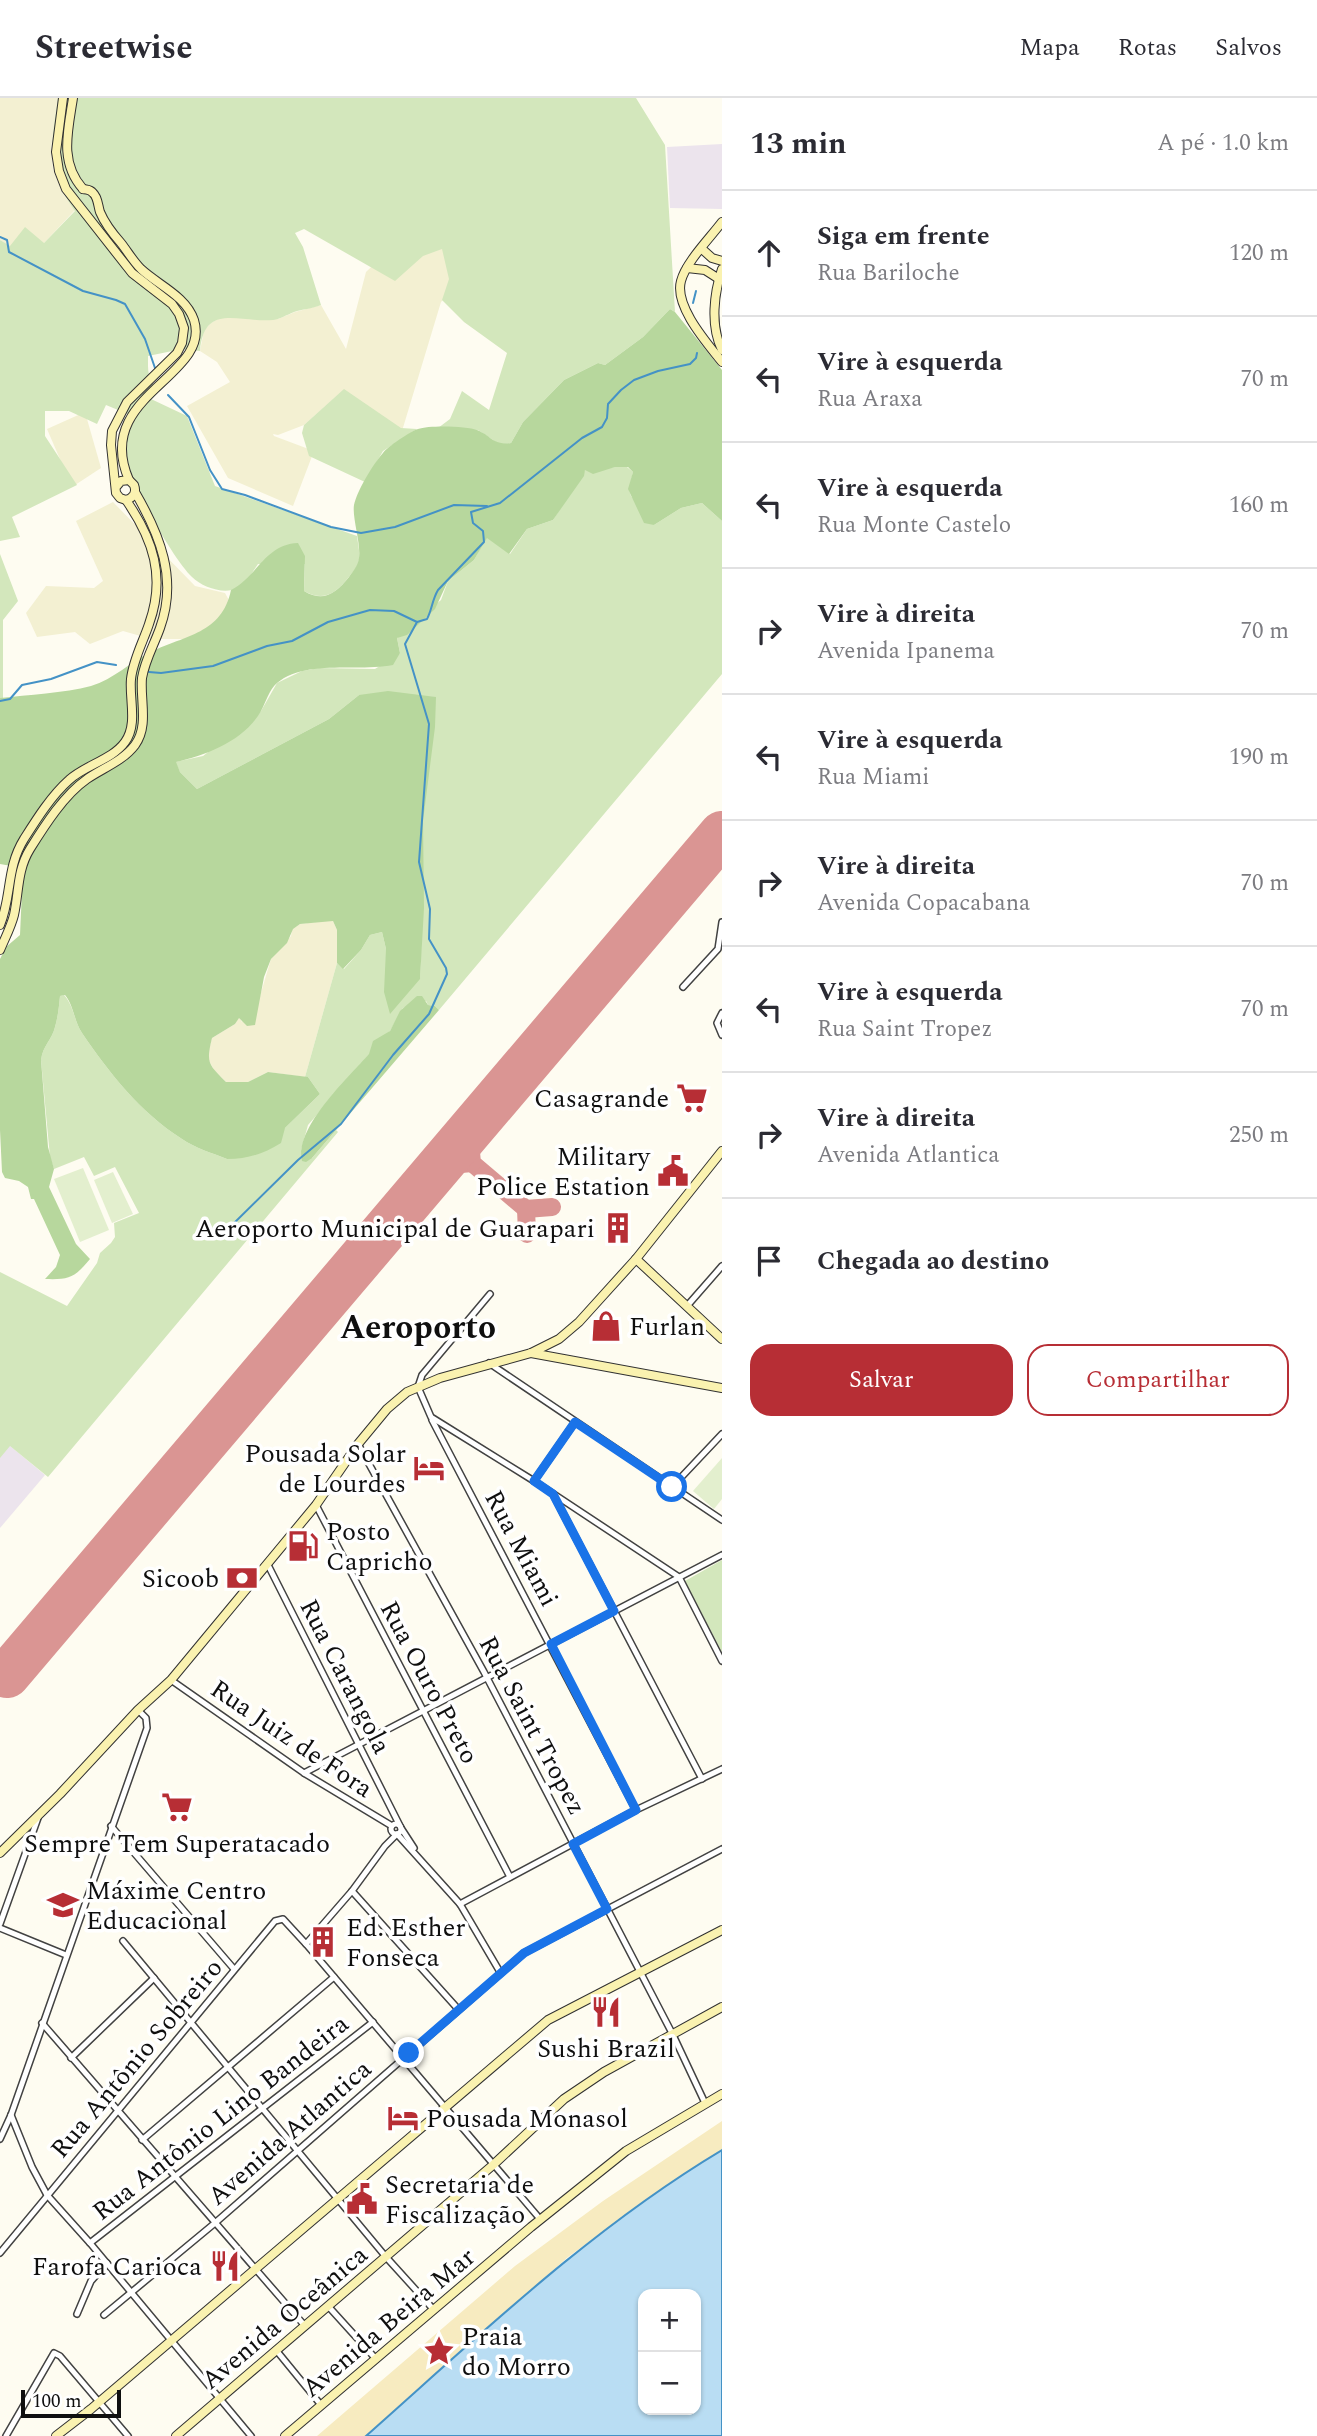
<!DOCTYPE html>
<html lang="pt">
<head>
<meta charset="utf-8">
<style>
	:root { --surface:#fff; --page:#f2f2f3; --text:#2b2b33; --muted:#7c7c81; --line:#e1e1e2; --accent:#b72e35 }
	body { margin:0; font-family:Spectral,serif; background:var(--page); color:var(--text) }
	.controls { position:absolute; right:21px; bottom:21px; display:grid; overflow:hidden; border-radius:14px; box-shadow:0 2px 5px #0004 }
	.controls button { width:63px; height:63px; display:grid; place-items:center; padding:0; border:0; border-bottom:2px solid var(--line); background:var(--surface); color:var(--text); font:35px sans-serif }
	.scale { position:absolute; left:21px; bottom:18px; width:100px; box-sizing:border-box; padding-left:7px; border:4px solid #0f0f0f; border-top:0; font-size:19px; line-height:24px; white-space:nowrap; color:#0f0f0f; -webkit-text-stroke:5px #fff; paint-order:stroke }
	.stop { position:absolute; width:21px; height:21px; margin:-16px; border:5px solid #1a73e8; border-radius:50%; background:#fff }
	.stop.end { background:#1a73e8; border-color:#fff; box-shadow:0 2px 7px #0008 }
	.list { margin:0; padding:0; list-style:none }
	h2 { display:flex; justify-content:space-between; align-items:center; height:91px; margin:0; padding:0 28px; font-size:30px }
	h2 small { font-size:23px; font-weight:400; color:var(--muted) }
	.list li { display:grid; grid-template-columns:46px 1fr auto; gap:21px; align-items:center; box-sizing:border-box; height:126px; padding:0 28px; border-top:2px solid var(--line) }
	.list b { display:block; font-size:26px; white-space:nowrap }
	.list p { margin:0; font-size:23px; white-space:nowrap; color:var(--muted) }
	.list em { font-size:23px; font-style:normal; color:var(--muted) }
	.actions { display:flex; gap:14px; padding:21px 28px }
	.actions a { flex:1; padding:16px 0; border:2px solid var(--accent); border-radius:21px; text-align:center; font-size:24px; color:var(--accent) }
	.actions .main { background:var(--accent); color:#fff }
	.icon { flex:none; width:38px; height:38px; fill:none; stroke:currentColor; stroke-width:2; stroke-linecap:round; stroke-linejoin:round }
	.map { position:relative; flex:none; width:722px; height:2338px; overflow:hidden }
	header { display:flex; align-items:center; gap:42px; box-sizing:border-box; height:98px; padding:0 35px; background:var(--surface); border-bottom:2px solid var(--line) }
	header strong { font-size:33px }
	nav { display:flex; gap:38px; margin-inline-start:auto; font-size:24px }
	main { display:flex }
	aside { flex:1; background:var(--surface) }
	.map>svg:first-child { display:block }
	.industrial { fill:#ece4ed }
	.farmland { fill:#f3f0d2 }
	.green { fill:#d3e7bc }
	.forest { fill:#b7d79d }
	.sand { fill:#f7ebc0 }
	.pitch { fill:#e3efce }
	.water { fill:#b9ddf3; stroke:#4492c6; stroke-width:2; fill-rule:evenodd }
	.lines { fill:none; stroke-linecap:round; stroke-linejoin:round }
	.stream { stroke:#4492c6; stroke-width:2 }
	.taxiway { stroke:#da9593; stroke-width:18 }
	.runway { stroke:#da9593; stroke-width:46 }
	.street-casing { stroke:#424242; stroke-width:8 }
	.secondary-casing { stroke:#313131; stroke-width:10 }
	.street { stroke:#fff; stroke-width:5 }
	.secondary { stroke:#faf2b0; stroke-width:8 }
	.route { stroke:#1a73e8; stroke-width:9 }
	.labels { text-anchor:middle; stroke-width:7; stroke-linejoin:round; paint-order:stroke }
	.poi-label { font-size:26px; fill:#0f0f0f; stroke:#fff; text-anchor:start }
	.street-label { font-size:26px; fill:#0f0f0f; stroke:#fff }
	.district-label { font-size:33px; font-weight:bold; fill:#0f0f0f; stroke:#fff }
</style>
</head>
<body>
<header>
<strong>Streetwise</strong>
<nav><a>Mapa</a><a>Rotas</a><a>Salvos</a></nav>
</header>
<main>
<div class="map">
<svg width="722" height="2338" viewBox="0 0 722 2338">
	<rect width="100%" height="100%" fill="#fefcf1"/>
	<g class="industrial">
		<polygon points="722,46 722,111 670,110 667,49"/>
		<polygon points="9,1347 45,1377 0,1430 0,1358"/>
	</g>
	<g class="farmland">
		<polygon points="0,0 58,0 51,51 53,71 62,94 75,112 44,145 10,149 0,142"/>
		<polygon points="421,121 464,181 441,204 402,333 339,296 304,327 278,337 273,336 274,338 314,353 293,408 228,380 187,308 230,284 217,264 200,253 204,232 211,225 221,219 278,221 295,214 321,207 346,251 366,174"/>
		<polygon points="85,314 101,370 72,389 47,331"/>
		<polygon points="113,404 195,488 225,495 237,517 209,541 151,541 123,533 90,546 75,534 37,539 26,515 46,488 94,490 103,483 76,423"/>
		<polygon points="324,823 333,823 337,832 337,865 305,979 268,974 248,984 226,984 214,972 207,959 212,940 235,926 239,919 242,924 260,898 271,861 291,838 292,831 300,826"/>
	</g>
	<g class="green">
		<path d="M58 0H636L665 47 675 214 670 211 643 239 605 267 598 265 564 282 523 324 511 345 499 346 478 332 438 330 450 321 462 293 489 312 507 255 464 224 442 202 449 181 442 151 423 158 395 183 304 131 295 135 303 149 321 207C312 211 302 211 294 214 286 217 281 221 273 222 239 225 204 204 200 253L182 251 148 258C148 272 147 281 158 292L151 301 187 318 215 388 357 438C358 447 361 457 358 466 356 471 351 476 348 480 335 496 323 504 304 493L305 466H258C251 476 245 489 232 492 219 495 201 488 192 479 173 461 131 386 126 361 122 347 128 331 135 319L106 307 97 326 69 313H45V338L77 387 12 419 20 439 0 443V142L10 148 25 129 44 145 75 113C45 70 51 48 58 0Z"/>
		<polygon points="344,291 401,330 417,331 383,353 365,384 309,358 302,335 304,327"/>
		<path d="M615 369H627L633 374 629 392 631 398 654 427 681 410 702 405 722 423V576L439 912 435 908 428 907 426 903 403 910 390 933 308 1027 301 1052 312 1060 336 1032 338 1034 48 1379 10 1348 0 1360V1174L67 1208 97 1165 100 1155 111 1145 115 1139 114 1125 139 1115 115 1069 94 1078 84 1059 54 1071 50 1059 41 962C43 947 52 942 55 929 58 919 59 908 60 898L64 897C74 908 74 923 82 935 110 976 140 1014 182 1041 195 1050 212 1055 227 1061L285 1030 320 996 308 979H305L337 865 344 871 361 852 370 837 382 834 386 851V869L420 881C423 828 421 776 423 723 425 681 434 640 435 599L359 597 329 621 197 691 180 674 175 664 203 658 261 613 277 585 302 573 319 570 375 571 400 555 397 540 441 502 448 483 474 462 487 439 510 456 527 431 553 422 585 372Z"/>
		<polygon points="0,456 18,503 3,522 3,600 0,600"/>
		<polygon points="722,1462 722,1554 685,1483"/>
	</g>
	<g class="forest">
		<path d="M670 211 675 214 722 272V423L702 405 681 410 654 427 644 425 628 391 633 374 628 369H615L593 376 585 372 584 378 553 422 527 431 509 456 487 440 474 462 448 483 435 511 407 537 397 540 400 555 393 567C359 574 305 561 277 585 269 592 266 604 261 613 245 642 207 657 176 664L180 674 197 691 329 621 359 597 388 593 436 599 435 629 423 723 424 810 420 881 390 916 384 894 386 851 382 834 370 837 361 852 343 871 337 865V832L333 823 300 826 293 831 287 845 271 861 264 879 255 927 247 928 239 920 235 926 212 940C206 965 208 966 226 984H248L268 974 308 979 320 996 285 1030 281 1045C263 1056 248 1061 227 1061 212 1055 195 1050 182 1041 140 1014 110 976 82 935 74 923 74 908 65 897L60 898C59 908 58 919 55 929 52 942 43 947 41 962L48 1049 54 1071 49 1089 76 1146 90 1161C75 1179 70 1182 45 1181L56 1169 60 1157 34 1101H31L28 1089 19 1083 5 1080 2 1074 0 1032V861L6 849 20 837 23 770 0 766V600C28 597 64 595 91 588 114 581 130 564 151 554 185 537 222 536 231 492 256 480 265 446 298 445L305 458 304 493C324 505 336 495 349 479 353 473 358 468 359 460 361 445 352 420 354 407 358 391 372 368 383 355 387 349 411 333 418 331 429 327 467 328 477 332 492 338 492 347 511 345L523 324 564 282 598 265 605 267 643 239Z"/>
		<path d="M417 898H422L428 907 435 908 439 912 312 1060 306 1064 302 1063C294 1030 348 980 369 956L373 943 390 933 400 913Z"/>
	</g>
	<polygon class="sand" points="722,2023 722,2052 656,2095 568,2159 366,2338 317,2338 515,2168 603,2103"/>
	<g class="pitch">
		<polygon points="83,1070 109,1132 80,1144 54,1081"/>
		<polygon points="113,1074 133,1116 112,1125 94,1082"/>
		<polygon points="722,1360 722,1401 714,1411 693,1393"/>
	</g>
	<path class="water" d="M722 2052V2338H366C480 2237 590 2131 722 2052ZM643 2196H696V2312H643Z"/>
	<g class="lines">
		<g class="stream">
			<polyline points="0,139 7,142 9,154 83,193 116,202 125,206 145,241 155,270"/>
			<polyline points="693,205 696,193"/>
			<polyline points="168,297 189,319 210,372 222,391 245,397 331,429 361,435 395,429 454,407 487,408"/>
			<path d="M149 574 161 575 213 568 267 548 292 543 328 524 370 512 394 513 417 524 427 521C432 512 432 502 438 492L484 444 483 433 473 425 471 414 500 405 582 340 602 329 607 320 608 306 621 292 634 282 658 273 690 266 696 260 697 255"/>
			<polyline points="0,603 10,601 22,587 51,581 97,564 116,567"/>
			<polyline points="201,1127 223,1135 226,1133 298,1062 341,1026 393,957 429,916 447,876 446,870 429,841 430,811 419,764 429,626 405,546 417,524"/>
		</g>
		<g class="taxiway">
			<polyline points="479,1021 470,1043 472,1065 526,1111 552,1109"/>
			<polyline points="430,1079 450,1067 472,1065"/>
			<polyline points="526,1111 527,1136"/>
		</g>
		<polyline class="runway" points="7,1577 722,736"/>
		<defs>
			<g id="street">
				<polyline points="683,889 718,851 722,824"/>
				<polyline points="722,915 717,925 722,937"/>
				<polyline points="490,1196 422,1277 418,1289 431,1319 534,1383 679,1479 722,1563"/>
				<polyline points="687,1208 722,1168"/>
				<polyline points="489,1265 722,1422"/>
				<polyline points="432,1322 636,1712"/>
				<polyline points="358,1346 484,1574 673,1937 705,2005"/>
				<polyline points="534,1383 575,1324"/>
				<polyline points="672,1389 722,1336"/>
				<polyline points="554,1398 702,1681"/>
				<polyline points="316,1407 510,1779"/>
				<polyline points="268,1467 400,1728"/>
				<polyline points="171,1582 304,1675 392,1728"/>
				<polyline points="304,1675 722,1457"/>
				<circle cx="396" cy="1731" r="5"/>
				<polyline points="111,1728 234,1871"/>
				<polyline points="401,1730 414,1750"/>
				<polyline points="352,1793 458,1911"/>
				<polyline points="460,1806 636,1712 722,1671"/>
				<polyline points="0,1826 38,1720"/>
				<polyline points="0,1830 66,1857"/>
				<polyline points="123,1843 386,2159 434,2212"/>
				<polyline points="306,1846 540,2121"/>
				<polyline points="42,1925 305,2228"/>
				<polyline points="71,1960 154,1880"/>
				<polyline points="11,2017 32,2069 47,2097 90,2145 251,2338"/>
				<polyline points="0,2041 11,2017 147,1630 146,1620 138,1612"/>
				<polyline points="142,2042 334,1879"/>
				<polyline points="90,2145 373,1924"/>
				<polyline points="0,2155 275,1823 283,1821 306,1846 352,1793 385,1748 397,1736 460,1806 500,1874"/>
				<polyline points="328,2208 376,2261"/>
				<polyline points="77,2216 91,2183 107,2165"/>
				<polyline points="104,2217 215,2125 524,1855 722,1751"/>
				<polyline points="276,2252 321,2307"/>
				<polyline points="6,2338 54,2255 60,2258 128,2338"/>
			</g>
			<g id="secondary">
				<path d="M63 0 56 54 59 73 66 91 132 175 172 206 179 216 184 230 182 245 177 255 127 304 112 333 111 347 116 395 120 400 126 402C133 400 137 395 134 387L129 382 121 383 116 389"/>
				<path d="M73 0C68 33 59 64 83 91"/>
				<path d="M83 91C88 92 90 91 93 95 98 99 98 108 100 114 105 126 113 136 121 145 128 154 133 163 141 171 158 187 186 198 194 222 212 279 92 297 129 382"/>
				<path d="M722 124C710 140 686 164 681 183 674 208 707 245 722 264"/>
				<polyline points="702,151 712,160 722,163"/>
				<polyline points="687,170 705,172 719,181"/>
				<path d="M722 171C714 195 710 228 722 252"/>
				<path d="M0 827C12 798 6 770 24 741 36 722 51 698 69 682 85 667 112 662 125 644 138 626 129 601 131 581 133 562 143 544 149 526 166 479 153 441 126 402"/>
				<path d="M0 852C5 840 11 829 14 817 19 794 17 772 30 751 45 727 64 697 87 681 103 670 123 663 135 647 149 628 140 602 142 580 145 562 154 547 160 530 178 481 160 437 135 394"/>
				<polyline points="636,1161 722,1241"/>
				<polyline points="531,1255 722,1290"/>
				<polyline points="0,1755 60,1696 138,1612 171,1582 316,1407 358,1346 387,1311 407,1294 440,1280 531,1255 559,1241 579,1224 636,1161 722,1053"/>
				<polyline points="56,2338 91,2311 548,1922 722,1832"/>
				<polyline points="176,2338 493,2067 564,2001 604,1974 722,1909"/>
				<polyline points="285,2338 531,2129 626,2053 722,1996"/>
			</g>
		</defs>
		<use href="#street" class="street-casing"/>
		<use href="#secondary" class="secondary-casing"/>
		<use href="#street" class="street"/>
		<use href="#secondary" class="secondary"/>
	</g>
	<g class="lines">
		<polyline class="route" points="409,1955 524,1855 607,1811 573,1746 636,1712 551,1546 614,1513 553,1396 534,1383 575,1324 672,1389"/>
	</g>
	<defs>
		<symbol id="supermarket-bare" viewBox="-9 -9 18 18"><path d="M-6-5.5h2.5l.6 2H6L4.5 2H-2.5L-4.4-4H-6ZM-1.5 3.2a1.3 1.3 0 1 0 .1 0ZM3 3.2a1.3 1.3 0 1 0 .1 0Z" fill="#b72e35" stroke="#fff" stroke-width="2.5" paint-order="stroke"/></symbol>
		<symbol id="civic-bare" viewBox="-9 -9 18 18"><path d="M-.6-6.5H3V-4.5H.6V-3L4-1V1h2V6H-6V1h2V-1L-.6-3ZM-1.2 2.5V6h2.4V2.5Z" fill="#b72e35" stroke="#fff" stroke-width="2.5" paint-order="stroke"/></symbol>
		<symbol id="building-bare" viewBox="-9 -9 18 18"><path d="M-4-6H4V6H1V3H-1V6H-4ZM-2.5-4.3h1.7v1.8h-1.7ZM.8-4.3h1.7v1.8H.8ZM-2.5-1h1.7V.8h-1.7ZM.8-1h1.7V.8H.8Z" fill="#b72e35" stroke="#fff" stroke-width="2.5" paint-order="stroke"/></symbol>
		<symbol id="shop-bare" viewBox="-9 -9 18 18"><path d="M-5-2.5h2.3a2.7 3.5 0 0 1 5.4 0H5L5.5 6h-11ZM-1.5-2.5h3a1.5 2.3 0 0 0-3 0Z" fill="#b72e35" stroke="#fff" stroke-width="2.5" paint-order="stroke"/></symbol>
		<symbol id="hotel-bare" viewBox="-9 -9 18 18"><path d="M-6-4.5h1.5V1H6V5H4.5V3h-9V5H-6ZM-4 0a1.8 1.8 0 1 1 3.6 0ZM.5 0V-2.5h3Q6-2.5 6 0Z" fill="#b72e35" stroke="#fff" stroke-width="2.5" paint-order="stroke"/></symbol>
		<symbol id="fuel-bare" viewBox="-9 -9 18 18"><path d="M-5.5-6h7V0h2V4h1.3V-2.5L3-4.5l.8-.8L6-3V5H2.5V1h-1V6h-7ZM-4.2-4.7v3.2H.2V-4.7Z" fill="#b72e35" stroke="#fff" stroke-width="2.5" paint-order="stroke"/></symbol>
		<symbol id="bank-bare" viewBox="-9 -9 18 18"><path d="M-6-4H6V4H-6ZM0-2.3a2.3 2.3 0 1 0 0 4.6a2.3 2.3 0 1 0 0-4.6Z" fill="#b72e35" stroke="#fff" stroke-width="2.5" paint-order="stroke"/></symbol>
		<symbol id="school-bare" viewBox="-9 -9 18 18"><path d="M0-5L7-2L0 1L-7-2ZM-4 1L0 2.5L4 1V4Q0 6-4 4Z" fill="#b72e35" stroke="#fff" stroke-width="2.5" paint-order="stroke"/></symbol>
		<symbol id="restaurant-bare" viewBox="-9 -9 18 18"><path d="M-5-6h1v4h1v-4h1v4h1v-4h1v5L-1.5 .5V6h-2V.5L-5-1ZM5-6V6H3V1.5H1.5Q1.5-4 5-6Z" fill="#b72e35" stroke="#fff" stroke-width="2.5" paint-order="stroke"/></symbol>
		<symbol id="sight-bare" viewBox="-9 -9 18 18"><path d="M0-6L1.8-2.2L6-1.7L2.9 1.2L3.7 5.4L0 3.3L-3.7 5.4L-2.9 1.2L-6-1.7L-1.8-2.2Z" fill="#b72e35" stroke="#fff" stroke-width="2.5" paint-order="stroke"/></symbol>
	</defs>
	<g fill-rule="evenodd">
		<use href="#supermarket-bare" x="670" y="978" width="44" height="44"/>
		<use href="#civic-bare" x="651" y="1051" width="44" height="44"/>
		<use href="#building-bare" x="596" y="1108" width="44" height="44"/>
		<use href="#shop-bare" x="584" y="1206" width="44" height="44"/>
		<use href="#hotel-bare" x="407" y="1348" width="44" height="44"/>
		<use href="#fuel-bare" x="281" y="1426" width="44" height="44"/>
		<use href="#bank-bare" x="220" y="1458" width="44" height="44"/>
		<use href="#supermarket-bare" x="155" y="1687" width="44" height="44"/>
		<use href="#school-bare" x="41" y="1785" width="44" height="44"/>
		<use href="#building-bare" x="301" y="1822" width="44" height="44"/>
		<use href="#restaurant-bare" x="584" y="1892" width="44" height="44"/>
		<use href="#hotel-bare" x="381" y="1998" width="44" height="44"/>
		<use href="#civic-bare" x="340" y="2079" width="44" height="44"/>
		<use href="#restaurant-bare" x="203" y="2146" width="44" height="44"/>
		<use href="#sight-bare" x="417" y="2231" width="44" height="44"/>
	</g>
	<g class="labels">
		<g class="poi-label">
			<text x="669" y="1009" text-anchor="end">Casagrande</text>
			<text x="650" y="1067" text-anchor="end">Military<tspan x="650" dy="30">Police Estation</tspan></text>
			<text x="595" y="1139" text-anchor="end">Aeroporto Municipal de Guarapari</text>
			<text x="629" y="1237">Furlan</text>
			<text x="406" y="1364" text-anchor="end">Pousada Solar<tspan x="406" dy="30">de Lourdes</tspan></text>
			<text x="326" y="1442">Posto<tspan x="326" dy="30">Capricho</tspan></text>
			<text x="219" y="1489" text-anchor="end">Sicoob</text>
			<text x="177" y="1754" text-anchor="middle">Sempre Tem Superatacado</text>
			<text x="86" y="1801">Máxime Centro<tspan x="86" dy="30">Educacional</tspan></text>
			<text x="346" y="1838">Ed. Esther<tspan x="346" dy="30">Fonseca</tspan></text>
			<text x="606" y="1959" text-anchor="middle">Sushi Brazil</text>
			<text x="426" y="2029">Pousada Monasol</text>
			<text x="385" y="2095">Secretaria de<tspan x="385" dy="30">Fiscalização</tspan></text>
			<text x="202" y="2177" text-anchor="end">Farofa Carioca</text>
			<text x="462" y="2247">Praia<tspan x="462" dy="30">do Morro</tspan></text>
		</g>
		<g class="street-label">
			<text transform="translate(522 1450) rotate(62)" y="9">Rua Miami</text>
			<text transform="translate(346 1578) rotate(63)" y="9">Rua Carangola</text>
			<text transform="translate(430 1584) rotate(62)" y="9">Rua Ouro Preto</text>
			<text transform="translate(533 1627) rotate(62)" y="9">Rua Saint Tropez</text>
			<text transform="translate(292 1640) rotate(34)" y="9">Rua Juiz de Fora</text>
			<text transform="translate(136 1960) rotate(-50)" y="9">Rua Antônio Sobreiro</text>
			<text transform="translate(220 2019) rotate(-38)" y="9">Rua Antônio Lino Bandeira</text>
			<text transform="translate(289 2034) rotate(-41)" y="9">Avenida Atlantica</text>
			<text transform="translate(284 2219) rotate(-40)" y="9">Avenida Oceânica</text>
			<text transform="translate(388 2224) rotate(-40)" y="9">Avenida Beira Mar</text>
		</g>
		<g class="district-label">
			<text x="418" y="1240">Aeroporto</text>
		</g>
	</g>
</svg>
<div class="controls">
<button>+</button>
<button>−</button>
</div>
<div class="scale">100 m</div>
<div class="stop" style="left:672px;top:1389px"></div>
<div class="stop end" style="left:409px;top:1955px"></div>
</div>
<aside>
<h2>13 min<small>A pé · 1.0 km</small></h2>
<ul class="list">
<li><svg class="icon" aria-label="ahead" viewBox="0 0 24 24"><path d="M12 20V5M6 11l6-6 6 6"/></svg><div><b>Siga em frente</b><p>Rua Bariloche</p></div><em>120 m</em></li>
<li><svg class="icon" aria-label="left" viewBox="0 0 24 24"><path d="M17 20v-9H6M10 6l-5 5 5 5"/></svg><div><b>Vire à esquerda</b><p>Rua Araxa</p></div><em>70 m</em></li>
<li><svg class="icon" aria-label="left" viewBox="0 0 24 24"><path d="M17 20v-9H6M10 6l-5 5 5 5"/></svg><div><b>Vire à esquerda</b><p>Rua Monte Castelo</p></div><em>160 m</em></li>
<li><svg class="icon" aria-label="right" viewBox="0 0 24 24"><path d="M7 20v-9h11M14 6l5 5-5 5"/></svg><div><b>Vire à direita</b><p>Avenida Ipanema</p></div><em>70 m</em></li>
<li><svg class="icon" aria-label="left" viewBox="0 0 24 24"><path d="M17 20v-9H6M10 6l-5 5 5 5"/></svg><div><b>Vire à esquerda</b><p>Rua Miami</p></div><em>190 m</em></li>
<li><svg class="icon" aria-label="right" viewBox="0 0 24 24"><path d="M7 20v-9h11M14 6l5 5-5 5"/></svg><div><b>Vire à direita</b><p>Avenida Copacabana</p></div><em>70 m</em></li>
<li><svg class="icon" aria-label="left" viewBox="0 0 24 24"><path d="M17 20v-9H6M10 6l-5 5 5 5"/></svg><div><b>Vire à esquerda</b><p>Rua Saint Tropez</p></div><em>70 m</em></li>
<li><svg class="icon" aria-label="right" viewBox="0 0 24 24"><path d="M7 20v-9h11M14 6l5 5-5 5"/></svg><div><b>Vire à direita</b><p>Avenida Atlantica</p></div><em>250 m</em></li>
<li><svg class="icon" aria-label="arrive" viewBox="0 0 24 24"><path d="M6 21V4h12l-3 4 3 4H6"/></svg><div><b>Chegada ao destino</b></div></li>
</ul>
<div class="actions"><a class="main">Salvar</a><a>Compartilhar</a></div>
</aside>
</main>
</body>
</html>
